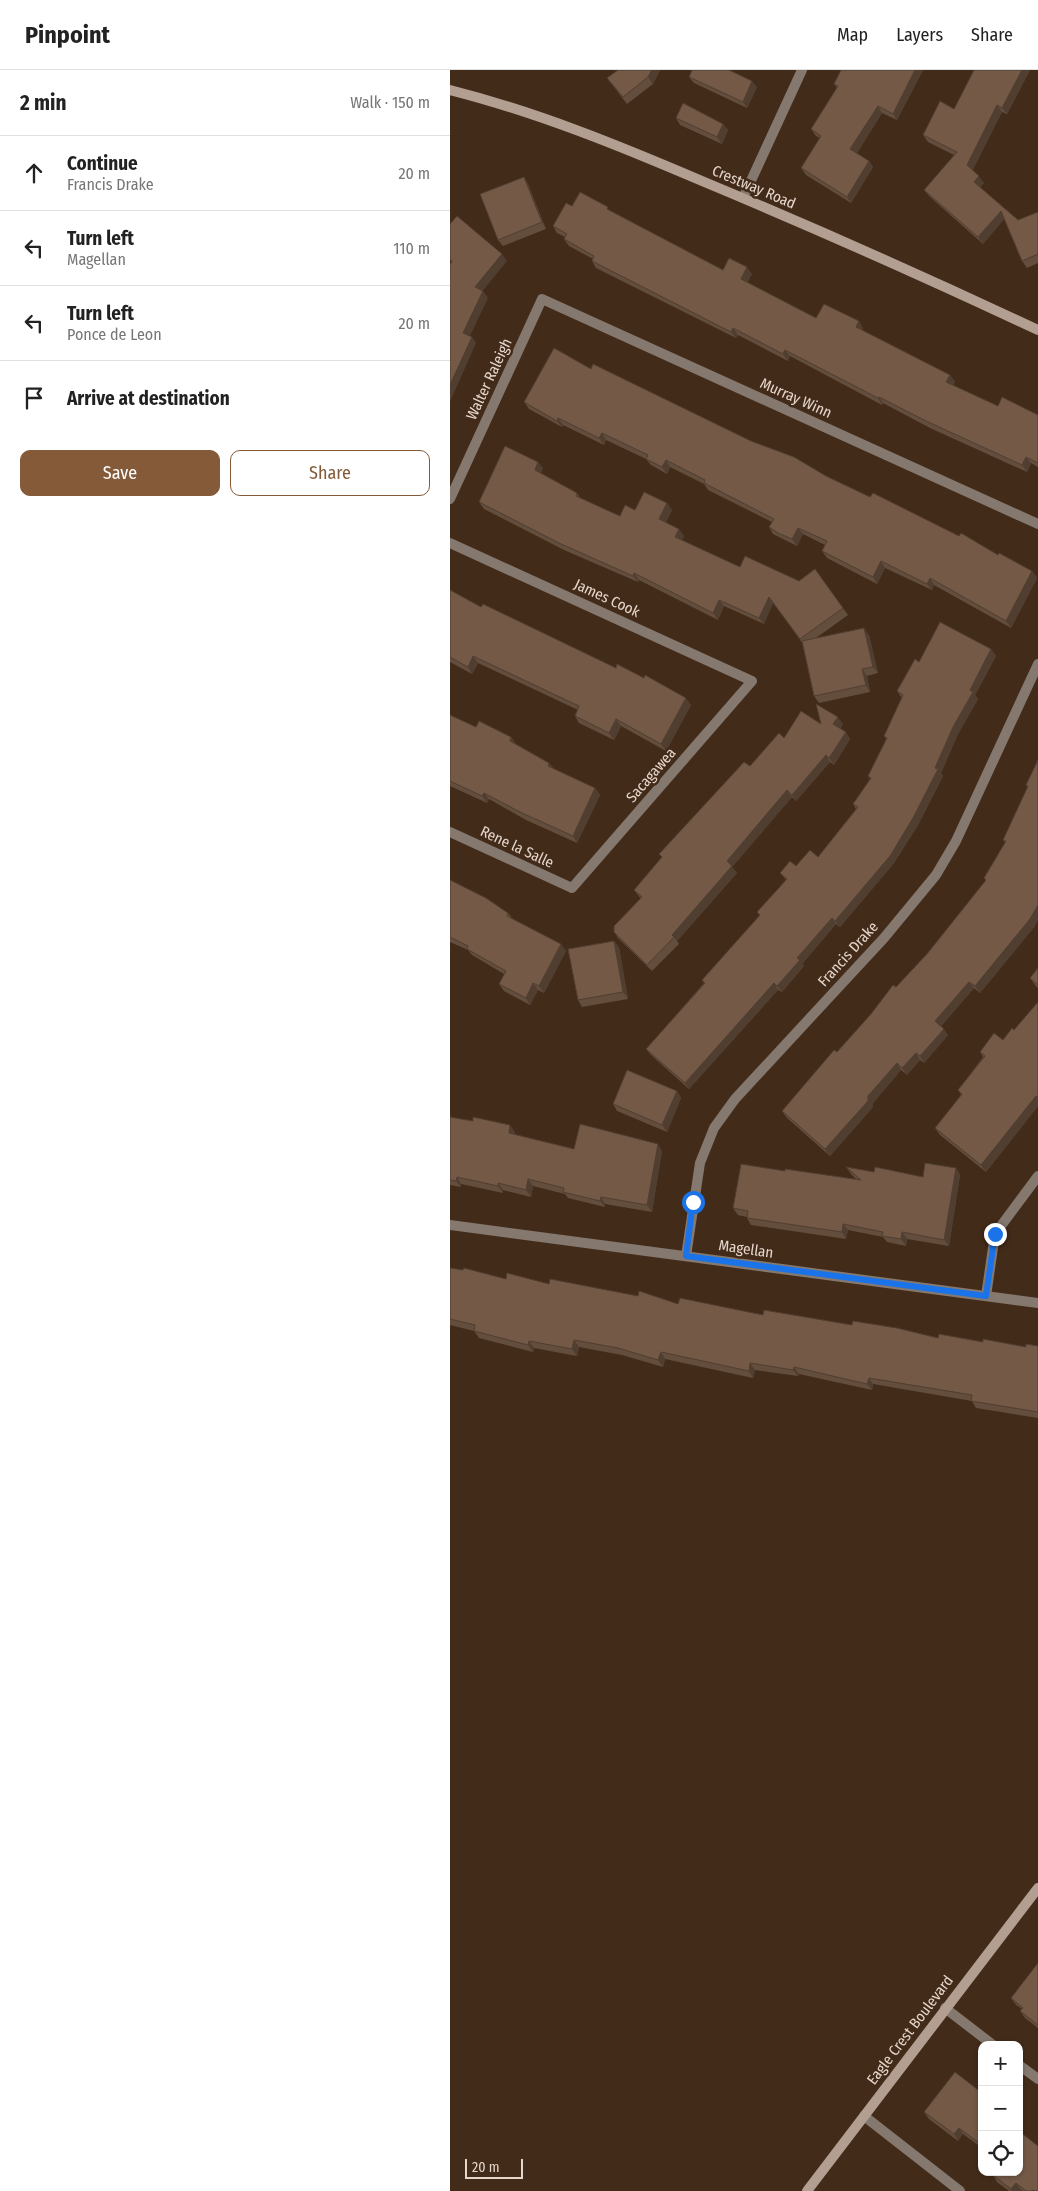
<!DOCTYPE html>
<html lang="en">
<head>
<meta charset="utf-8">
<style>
	:root { --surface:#fff; --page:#f6f6f6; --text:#222; --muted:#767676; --line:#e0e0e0; --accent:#845a38 }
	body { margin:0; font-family:"Fira Sans Condensed",sans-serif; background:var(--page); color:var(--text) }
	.controls { position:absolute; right:15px; bottom:15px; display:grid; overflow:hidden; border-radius:10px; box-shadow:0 1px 4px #0004 }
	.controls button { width:45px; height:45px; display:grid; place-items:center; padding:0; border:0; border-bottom:1px solid var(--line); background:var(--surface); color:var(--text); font:25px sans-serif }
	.scale { position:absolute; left:15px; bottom:12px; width:58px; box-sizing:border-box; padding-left:5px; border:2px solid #e6d7cc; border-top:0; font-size:14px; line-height:18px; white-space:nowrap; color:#e6d7cc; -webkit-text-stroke:4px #432b1a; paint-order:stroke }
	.stop { position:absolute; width:15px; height:15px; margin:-11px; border:4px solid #1a73e8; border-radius:50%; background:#fff }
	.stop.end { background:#1a73e8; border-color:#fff; box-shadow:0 1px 5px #0008 }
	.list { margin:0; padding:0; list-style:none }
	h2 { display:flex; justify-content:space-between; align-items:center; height:65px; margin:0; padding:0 20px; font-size:21px }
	h2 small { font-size:16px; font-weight:400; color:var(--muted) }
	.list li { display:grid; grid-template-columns:32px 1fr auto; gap:15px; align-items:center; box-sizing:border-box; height:75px; padding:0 20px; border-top:1px solid var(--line) }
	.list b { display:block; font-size:19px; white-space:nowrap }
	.list p { margin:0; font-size:16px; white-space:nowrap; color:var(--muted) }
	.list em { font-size:16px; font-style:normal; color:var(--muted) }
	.actions { display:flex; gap:10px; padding:15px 20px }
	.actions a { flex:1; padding:11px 0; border:1px solid var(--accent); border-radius:10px; text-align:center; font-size:18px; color:var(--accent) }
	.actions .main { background:var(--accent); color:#fff }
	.icon { flex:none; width:28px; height:28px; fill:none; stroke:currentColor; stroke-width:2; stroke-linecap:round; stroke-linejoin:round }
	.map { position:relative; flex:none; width:588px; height:2121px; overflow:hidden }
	header { display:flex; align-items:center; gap:30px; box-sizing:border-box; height:70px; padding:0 25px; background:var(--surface); border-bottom:1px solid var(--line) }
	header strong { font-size:24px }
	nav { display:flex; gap:28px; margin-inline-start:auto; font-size:18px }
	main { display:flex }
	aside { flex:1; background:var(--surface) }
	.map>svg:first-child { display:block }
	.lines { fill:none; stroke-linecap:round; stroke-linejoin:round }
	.service { stroke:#84786f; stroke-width:10 }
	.minor { stroke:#84786f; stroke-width:10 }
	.secondary { stroke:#b39f91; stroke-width:10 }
	.wall { fill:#634d3c }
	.shaded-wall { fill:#503e31 }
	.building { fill:#735946; stroke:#503e31 }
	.route { stroke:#1a73e8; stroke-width:6 }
	.labels { text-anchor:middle; stroke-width:5; stroke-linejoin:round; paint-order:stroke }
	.street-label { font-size:15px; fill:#e6d7cc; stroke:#432b1a }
</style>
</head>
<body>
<header>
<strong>Pinpoint</strong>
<nav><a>Map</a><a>Layers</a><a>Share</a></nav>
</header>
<main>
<aside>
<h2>2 min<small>Walk · 150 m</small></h2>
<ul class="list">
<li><svg class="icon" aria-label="ahead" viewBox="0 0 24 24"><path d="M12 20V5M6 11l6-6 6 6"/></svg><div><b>Continue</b><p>Francis Drake</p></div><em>20 m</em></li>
<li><svg class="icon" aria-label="left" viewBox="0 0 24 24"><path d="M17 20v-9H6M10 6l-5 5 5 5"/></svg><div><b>Turn left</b><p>Magellan</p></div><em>110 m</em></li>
<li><svg class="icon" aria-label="left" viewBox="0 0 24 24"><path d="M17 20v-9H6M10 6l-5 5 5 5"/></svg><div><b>Turn left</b><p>Ponce de Leon</p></div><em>20 m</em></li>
<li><svg class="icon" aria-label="arrive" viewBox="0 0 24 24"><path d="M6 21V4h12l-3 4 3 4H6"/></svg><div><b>Arrive at destination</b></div></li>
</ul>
<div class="actions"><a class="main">Save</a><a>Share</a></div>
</aside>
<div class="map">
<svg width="588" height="2121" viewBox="0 0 588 2121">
	<rect width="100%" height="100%" fill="#432b1a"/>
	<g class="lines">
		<polyline class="service" points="414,2046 510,2121"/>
		<g class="minor">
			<polyline points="293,128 352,0"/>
			<polyline points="0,429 92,229 588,454"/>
			<polyline points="0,473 302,611 122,818 0,762"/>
			<polyline points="0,1155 588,1233"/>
			<polyline points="236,1186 250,1093 264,1058 285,1029 434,868 486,805 506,771 588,594"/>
			<polyline points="536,1226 545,1164 588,1106"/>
			<polyline points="495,1938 543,1975"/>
			<polyline points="569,1995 588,2009"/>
		</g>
		<g class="secondary">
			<path d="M0 20C87 42 170 76 252 111 365 158 477 208 588 260"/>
			<polyline points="357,2121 588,1818"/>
		</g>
	</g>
	<g class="wall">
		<polygon points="168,0 210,0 203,14 177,34 157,8"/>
		<polygon points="391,0 473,0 447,50 432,43 407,83 419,91 423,97 401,133 356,105 351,98 370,68 366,66 361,59 387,18 384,14"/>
		<polygon points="580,0 557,44 552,42 522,100 534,113 530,117 568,150 588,142 588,193 577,198 572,191 554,149 533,174 479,126 474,120 504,85 478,72 473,65"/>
		<polygon points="239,7 307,17 297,38 244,13"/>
		<polygon points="226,48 273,54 278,60 272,74 230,55"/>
		<polygon points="74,107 78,114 96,159 53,176 48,170"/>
		<polygon points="122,136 160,141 273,200 302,204 297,213 366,248 413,258 412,260 500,305 505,312 503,315 548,336 588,345 588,397 581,393 577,402 480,358 433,333 432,335 340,286 338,291 288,265 286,268 146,198 142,191 143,189 119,176 114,169 115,167 107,163 103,156"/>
		<polygon points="141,299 301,371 420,427 582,501 587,508 561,558 484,515 482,520 435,498 427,514 377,488 372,481 375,475 353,464 347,476 323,464 319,457 322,452 258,420 254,414 220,397 217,404 201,395 196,389 156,370 154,375 113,355 112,357 79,339 74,332"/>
		<polygon points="93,398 91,403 127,423 130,428 170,446 185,440 222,440 216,452 234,466 232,470 290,497 349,511 365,499 398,545 366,568 419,565 428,603 417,606 420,622 369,633 364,626 353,574 323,533 314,554 274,536 268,550 189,510 188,512 114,480 34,439 29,432"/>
		<polygon points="0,520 31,537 241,635 216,681 171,656 164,670 129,653 125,646 128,640 28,593 22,604 0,592"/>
		<polygon points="541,579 546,586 525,625 528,629 508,664 491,703 493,706 468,755 444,793 390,857 386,854 352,894 354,896 332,922 328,920 239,1019 201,985 196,979 254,913 252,910 310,846 307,842 336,810 330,803 368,787 406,739 403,734 420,709 418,706 436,669 434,666 452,628 447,621 469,592"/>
		<polygon points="0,645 26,657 61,667 66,674 99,693 104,699 145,718 150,725 127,773 76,750 39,729 37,733 0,716"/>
		<polygon points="371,654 393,654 390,659 400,669 384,695 380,692 346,731 342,727 282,797 287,803 227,871 229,874 202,901 168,868 164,862 191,829 184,820 212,787 209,784 300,696 334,668"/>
		<polygon points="588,690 585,856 530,923 524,918 491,956 498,965 474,993 470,990 457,1005 451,1000 423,1033 423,1037 380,1086 337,1048 332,1041 477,884 536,810 534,808 555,773 553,770 578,717 576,715"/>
		<polygon points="0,810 58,843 62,848 116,881 94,923 88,920 80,935 54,921 49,914 54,904 22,885 18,880 0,872"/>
		<polygon points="164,871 169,878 178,929 132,937 128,930"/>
		<polygon points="588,898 588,918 585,915 580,908"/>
		<polygon points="588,932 588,1036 536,1102 490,1065 485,1058 511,1025 508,1020 533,987 530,982 553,970 564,960"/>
		<polygon points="227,1021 231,1028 217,1062 167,1041 163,1034"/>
		<polygon points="0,1047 65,1062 64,1065 124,1079 212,1081 202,1142 155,1134 155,1137 118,1128 115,1124 83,1116 81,1127 53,1120 53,1123 11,1114 11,1117 0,1115"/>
		<polygon points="396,1097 424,1102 473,1107 506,1098 510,1105 499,1176 457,1169 456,1176 437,1172 433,1167 398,1160 396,1169 301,1155 297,1148 297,1147 288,1145 283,1138 335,1101 407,1110 401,1104"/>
		<polygon points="0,1198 56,1209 99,1214 228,1234 402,1255 488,1268 576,1277 588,1276 588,1348 526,1338 522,1331 423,1314 422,1320 349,1304 348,1306 305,1300 303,1308 215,1289 213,1297 172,1285 129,1277 127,1286 84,1278 83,1282 29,1268 24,1261 0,1255 0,1258"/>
		<polygon points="588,1893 588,1958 575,1948 570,1941 572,1939 566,1935 561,1928"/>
		<polygon points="532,2023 532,2078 513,2064 508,2071 479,2049 474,2042"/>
		<polygon points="543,2105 588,2121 572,2121 571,2120 569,2121 559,2121 547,2112"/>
	</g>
	<g class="shaded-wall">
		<polygon points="202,0 210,0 203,14 198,7"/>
		<polygon points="465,0 473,0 447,50 443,44"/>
		<polygon points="572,0 580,0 557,44 552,38"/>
		<polygon points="302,11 307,17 297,38 293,32"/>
		<polygon points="547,35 552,42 522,102 517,95"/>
		<polygon points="428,36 432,43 405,86 400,79"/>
		<polygon points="273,54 278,60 272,74 267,67"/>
		<polygon points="419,91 423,97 401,133 397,127"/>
		<polygon points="529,106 534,113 529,119 524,112"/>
		<polygon points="74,107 78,114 96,159 92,152"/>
		<polygon points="551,141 555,148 533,174 528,167"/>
		<polygon points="52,184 57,191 30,224 25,217"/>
		<polygon points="297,197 302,204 295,216 291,209"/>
		<polygon points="33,221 38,228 18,270 13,263"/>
		<polygon points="409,251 413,258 411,264 406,257"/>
		<polygon points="283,258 288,265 286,268 281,262"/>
		<polygon points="22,267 26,273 0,332 0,315"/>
		<polygon points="335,280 340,286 338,291 333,284"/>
		<polygon points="500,305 505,312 501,319 496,312"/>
		<polygon points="429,327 433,333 432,335 428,328"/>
		<polygon points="108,348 113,355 112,357 107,351"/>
		<polygon points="152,363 156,370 154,375 149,368"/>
		<polygon points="576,387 581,393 577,402 572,395"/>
		<polygon points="216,390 220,397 217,404 212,397"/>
		<polygon points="88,392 93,398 89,406 85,400"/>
		<polygon points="217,433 222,440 214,456 209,449"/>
		<polygon points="348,458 353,464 347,476 342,469"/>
		<polygon points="229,459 234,466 230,474 225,467"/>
		<polygon points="431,491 435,498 427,514 423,507"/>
		<polygon points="582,501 587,508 561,558 556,551"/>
		<polygon points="184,503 189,510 188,512 183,506"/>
		<polygon points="480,508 484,515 482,520 477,514"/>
		<polygon points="319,527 323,533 314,554 309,548"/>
		<polygon points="269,530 274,536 268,550 263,543"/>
		<polygon points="414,558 419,565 428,603 423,597"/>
		<polygon points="541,579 546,586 525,625 528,629 508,664 491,703 493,706 468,755 444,793 390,857 385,851 485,698 520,620"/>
		<polygon points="23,586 28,593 22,604 18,597"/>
		<polygon points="412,599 417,606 420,622 416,615"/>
		<polygon points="236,628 241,635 216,681 211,674"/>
		<polygon points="388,647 393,654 388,661 383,654"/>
		<polygon points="166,649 171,656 164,670 159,663"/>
		<polygon points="396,662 400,669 384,695 379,688"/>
		<polygon points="61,667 66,674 64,678 60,671"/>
		<polygon points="376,685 380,692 346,731 342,725"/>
		<polygon points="99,693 104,699 98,696"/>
		<polygon points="145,718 150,725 127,773 123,766"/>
		<polygon points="337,720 342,727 282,797 287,803 227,871 222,865 277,791"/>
		<polygon points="34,723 39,729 37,733 32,726"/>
		<polygon points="588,835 588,850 585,856 530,923 525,916"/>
		<polygon points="382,848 386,854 352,894 354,896 332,922 327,916 347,888"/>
		<polygon points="164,871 169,878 178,929 173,922"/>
		<polygon points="111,874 116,881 94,923 89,916"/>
		<polygon points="519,912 524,918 490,958 485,951"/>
		<polygon points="83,913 88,920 80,935 76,928"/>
		<polygon points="324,913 328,920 239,1019 235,1013"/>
		<polygon points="494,959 498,965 474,993 470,986"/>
		<polygon points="466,983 470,990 457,1005 452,998"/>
		<polygon points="447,993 451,1000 423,1033 423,1037 380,1086 375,1079 418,1026"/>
		<polygon points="227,1021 231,1028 217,1062 212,1055"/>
		<polygon points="586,1026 588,1029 588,1036 536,1102 531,1095"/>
		<polygon points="60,1055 65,1062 63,1070 59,1063"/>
		<polygon points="208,1074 212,1081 202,1142 197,1135"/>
		<polygon points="506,1098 510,1105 499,1176 494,1170"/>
		<polygon points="7,1107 11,1114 11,1117 6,1111"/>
		<polygon points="78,1109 83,1116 81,1127 76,1120"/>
		<polygon points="48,1113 53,1120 53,1123 48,1116"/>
		<polygon points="151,1127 155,1134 155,1137 150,1131"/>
		<polygon points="393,1154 398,1160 396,1169 392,1162"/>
		<polygon points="452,1162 457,1169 456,1176 451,1169"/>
		<polygon points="124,1270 129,1277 127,1286 122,1279"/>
		<polygon points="79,1271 84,1278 83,1282 78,1275"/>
		<polygon points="211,1282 215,1289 213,1297 208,1290"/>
		<polygon points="300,1293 305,1300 303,1308 299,1301"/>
		<polygon points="344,1297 349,1304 348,1306 343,1300"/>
		<polygon points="419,1308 423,1314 422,1320 417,1314"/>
		<polygon points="509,2058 513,2064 508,2071 504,2064"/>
		<polygon points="566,2113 571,2120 569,2121 562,2121 561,2119"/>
	</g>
	<g class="building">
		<polygon points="168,0 202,0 198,7 173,27 157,8"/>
		<polygon points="242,0 279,0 302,11 293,32 239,7"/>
		<polygon points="391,0 465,0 443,44 428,36 400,79 419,91 397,127 351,98 371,66 361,59 388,16 384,14"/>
		<polygon points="524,0 572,0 552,38 547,35 517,95 529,106 524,112 568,150 588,142 588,184 572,191 551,141 528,167 474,120 507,82 473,65 490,31 504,39"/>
		<polygon points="233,33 273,54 267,67 226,48"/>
		<polygon points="74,107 92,152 48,170 30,124"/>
		<polygon points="130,122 158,137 157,139 273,200 279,188 297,197 291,209 366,248 374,234 409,251 406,257 500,305 496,312 548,336 552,327 588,345 588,393 576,387 572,395 476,351 429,327 428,328 335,280 333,284 283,258 281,262 142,191 144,186 114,169 117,164 103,156 116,133 122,136"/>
		<polygon points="7,146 52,184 25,217 33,221 13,263 22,267 0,315 0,195 2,191 0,190 0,154"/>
		<polygon points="104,278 141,299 143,294 301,371 344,387 376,406 420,427 423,423 509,466 511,463 548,485 549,483 582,501 556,551 480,508 477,514 431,491 423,507 372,481 377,471 348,458 342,469 328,463 319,457 324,449 254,413 255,410 216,390 212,397 196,389 198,385 152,363 149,368 108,348 107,351 74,332"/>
		<polygon points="55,376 88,392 85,400 127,423 126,426 170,446 175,435 185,440 194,422 217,433 209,449 229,459 225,467 290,497 295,486 349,511 365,499 393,538 350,569 319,527 309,548 269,530 263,543 184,503 183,506 109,473 29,432"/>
		<polygon points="0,520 31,537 33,534 166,598 167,594 194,608 195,605 236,628 211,674 166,649 159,663 125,646 129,636 23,586 18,597 0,587"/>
		<polygon points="490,552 541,579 520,620 523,622 503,657 485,698 488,699 463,748 440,786 385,851 382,848 347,888 350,890 327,916 324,913 235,1013 196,979 255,913 252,910 310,845 307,842 337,809 330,803 340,791 346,796 360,780 368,787 408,737 403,734 421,708 418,706 437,668 434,666 453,625 447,621 465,589 469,592"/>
		<polygon points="414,558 423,597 412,599 416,615 364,626 352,571"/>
		<polygon points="366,634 388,647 383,654 396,662 379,688 376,685 342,725 337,720 277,791 282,796 222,865 224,867 197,895 164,862 164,856 192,827 184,820 212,787 209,784 294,692 300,696 329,663 334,668 351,641 371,654"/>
		<polygon points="0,645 26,657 29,651 61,667 60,671 99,693 98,696 145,718 123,766 72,743 34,723 32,726 0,711"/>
		<polygon points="588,690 588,835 580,849 525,916 519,912 485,951 494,959 470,986 466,983 452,998 447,993 418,1026 418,1031 375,1079 332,1041 384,980 387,982 421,944 443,915 446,917 477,884 536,810 534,808 556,771 553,770 578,716 576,715"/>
		<polygon points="0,810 36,828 58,843 57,846 111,874 89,916 83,913 76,928 49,914 56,901 17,879 18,876 0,867"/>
		<polygon points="164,871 173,922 128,930 118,879"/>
		<polygon points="588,898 588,915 580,908"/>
		<polygon points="588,932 588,1027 586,1026 531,1095 485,1058 512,1024 508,1020 535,986 530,982 544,963 553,970 562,958 564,960"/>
		<polygon points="177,1000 227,1021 212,1055 163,1034"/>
		<polygon points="0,1047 23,1051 23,1047 60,1055 59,1063 124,1079 130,1054 208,1074 197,1135 151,1127 150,1131 113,1122 114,1118 78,1109 76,1120 48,1113 48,1116 7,1107 6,1111 0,1110"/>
		<polygon points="475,1093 506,1098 494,1170 452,1162 451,1169 432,1166 433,1162 393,1154 392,1162 297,1148 298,1141 283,1138 291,1094 335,1101 335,1099 411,1110 396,1097 424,1102 425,1097 473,1107"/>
		<polygon points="0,1198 13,1200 14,1198 56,1209 57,1203 99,1214 100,1209 188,1226 189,1221 228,1234 230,1228 313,1245 314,1240 402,1255 403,1251 447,1258 488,1268 489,1264 533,1272 533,1269 576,1277 576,1274 588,1276 588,1342 521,1331 522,1325 419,1308 417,1314 344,1297 343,1300 300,1293 299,1301 211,1282 208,1290 168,1278 124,1270 122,1279 79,1271 78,1275 24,1261 25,1255 0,1249"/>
		<polygon points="588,1893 588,1955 570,1941 573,1938 561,1928"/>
		<polygon points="505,2002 532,2023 532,2075 509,2058 504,2064 474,2042"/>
		<polygon points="569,2061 588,2076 588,2121 585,2121 583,2120 583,2121 576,2121 566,2113 561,2119 543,2105 545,2102 569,2102"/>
	</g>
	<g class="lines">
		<polyline class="route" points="243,1132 236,1186 536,1226 545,1164"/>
	</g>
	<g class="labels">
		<g class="street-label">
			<text transform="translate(304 117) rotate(23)" y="5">Crestway Road</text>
			<text transform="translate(39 309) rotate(-65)" y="5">Walter Raleigh</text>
			<text transform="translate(346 328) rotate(24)" y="5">Murray Winn</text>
			<text transform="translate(157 528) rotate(25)" y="5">James Cook</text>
			<text transform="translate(201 705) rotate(-49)" y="5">Sacagawea</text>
			<text transform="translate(67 777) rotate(25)" y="5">Rene la Salle</text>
			<text transform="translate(398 884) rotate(-48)" y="5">Francis Drake</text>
			<text transform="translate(296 1179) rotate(8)" y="5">Magellan</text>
			<text transform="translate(460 1960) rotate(-53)" y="5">Eagle Crest Boulevard</text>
		</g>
	</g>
</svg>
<div class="controls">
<button>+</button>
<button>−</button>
<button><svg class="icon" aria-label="locate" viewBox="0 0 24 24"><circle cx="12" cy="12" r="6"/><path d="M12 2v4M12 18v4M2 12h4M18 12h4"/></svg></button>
</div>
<div class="scale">20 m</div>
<div class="stop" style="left:243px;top:1132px"></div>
<div class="stop end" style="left:545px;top:1164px"></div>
</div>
</main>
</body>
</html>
